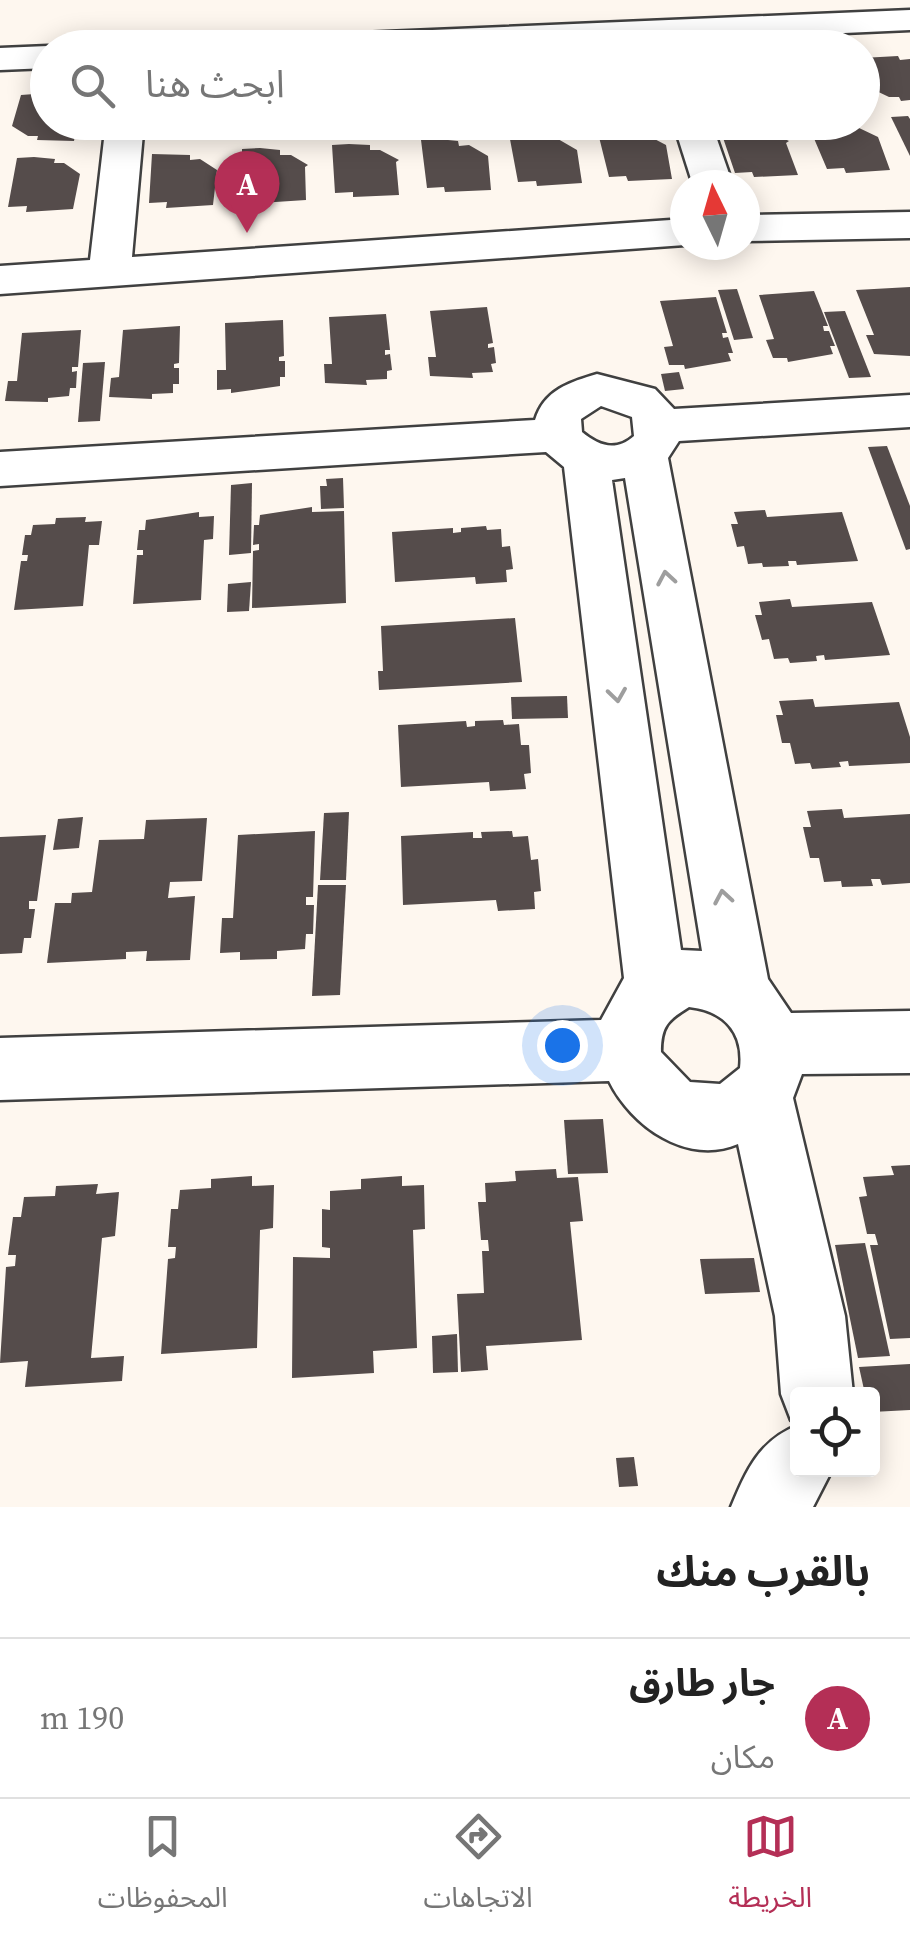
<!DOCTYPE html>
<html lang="ar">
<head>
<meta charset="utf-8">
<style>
	:root { --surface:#fff; --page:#f2f2f2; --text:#222; --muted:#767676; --line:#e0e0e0; --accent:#b42f56 }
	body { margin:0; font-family:"Source Serif 4","Noto Sans Arabic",serif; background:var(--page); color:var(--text); direction:rtl }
	.controls { position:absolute; right:30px; bottom:30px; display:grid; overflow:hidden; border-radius:10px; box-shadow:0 5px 25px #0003 }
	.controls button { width:90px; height:90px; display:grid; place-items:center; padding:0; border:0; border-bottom:2px solid var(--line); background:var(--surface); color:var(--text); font:50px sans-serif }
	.compass { position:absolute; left:670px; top:170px; width:90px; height:90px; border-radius:50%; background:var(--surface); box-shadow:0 5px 25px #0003; rotate:355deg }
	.you { position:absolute; left:562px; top:1045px; width:35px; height:35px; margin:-25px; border:8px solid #fff; border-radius:50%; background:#1a73e8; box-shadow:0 0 0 15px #1a73e833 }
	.badge { display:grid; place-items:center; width:65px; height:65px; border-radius:50%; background:var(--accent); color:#fff; font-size:32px; font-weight:700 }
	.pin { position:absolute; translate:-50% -82px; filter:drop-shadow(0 2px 5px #0008) }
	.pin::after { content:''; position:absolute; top:52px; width:35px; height:30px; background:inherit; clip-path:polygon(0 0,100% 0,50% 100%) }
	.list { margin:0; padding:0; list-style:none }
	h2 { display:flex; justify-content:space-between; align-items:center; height:130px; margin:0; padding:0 40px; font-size:42px }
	h2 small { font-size:32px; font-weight:400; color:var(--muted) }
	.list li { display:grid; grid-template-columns:65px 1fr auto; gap:30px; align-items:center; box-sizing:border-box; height:160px; padding:0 40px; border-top:2px solid var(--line) }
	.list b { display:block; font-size:38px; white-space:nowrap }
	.list p { margin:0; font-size:32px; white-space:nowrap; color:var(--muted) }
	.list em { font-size:32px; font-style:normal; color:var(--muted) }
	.icon { flex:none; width:55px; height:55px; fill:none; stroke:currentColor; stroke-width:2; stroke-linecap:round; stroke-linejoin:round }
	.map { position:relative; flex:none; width:910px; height:1507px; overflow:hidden; direction:ltr }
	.search { position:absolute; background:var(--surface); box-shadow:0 5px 25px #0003; left:30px; right:30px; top:30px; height:110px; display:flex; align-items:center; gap:25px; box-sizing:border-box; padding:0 35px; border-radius:55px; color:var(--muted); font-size:38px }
	.sheet { height:290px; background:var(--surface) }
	nav { display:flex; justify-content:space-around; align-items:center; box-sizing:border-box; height:140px; border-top:2px solid var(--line); background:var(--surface); font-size:28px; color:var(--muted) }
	nav a { display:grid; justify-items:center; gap:5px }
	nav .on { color:var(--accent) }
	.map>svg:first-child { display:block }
	.building { fill:#554c4b }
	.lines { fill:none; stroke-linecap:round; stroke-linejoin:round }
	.minor-casing { stroke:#404040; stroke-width:5 }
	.minor { fill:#fff; fill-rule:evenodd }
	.oneway { stroke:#9e9e9e }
</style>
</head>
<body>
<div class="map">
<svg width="910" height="1507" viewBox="0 0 910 1507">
	<rect width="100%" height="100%" fill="#fef7ef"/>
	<g class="building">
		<polygon points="898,56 900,60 910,59 910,100 901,101 899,97 889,97 868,87 862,69 862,58"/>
		<polygon points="48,93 48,122 77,122 74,141 37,140 38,136 28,136 12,126 21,95"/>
		<polygon points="908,116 910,119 910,156 891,117"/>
		<polygon points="145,122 209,122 208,138 171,137 171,132 161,133"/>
		<polygon points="240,122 297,122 297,133 260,132 260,128 249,128"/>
		<polygon points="807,122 844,123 847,127 857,127 878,137 890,170 846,173 844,168 827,169"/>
		<polygon points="719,126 756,127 758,131 768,131 789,141 786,143 798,175 754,177 752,172 735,173"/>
		<polygon points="597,129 634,130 635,135 645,134 666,145 672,179 628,181 626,176 609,177"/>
		<polygon points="526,133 546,135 547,140 558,139 577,150 582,183 537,186 536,181 518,182 509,134"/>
		<polygon points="438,139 458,141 459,146 469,145 488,156 491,190 445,192 444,187 427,188 421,140"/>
		<polygon points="349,144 370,145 370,150 380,150 399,160 396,162 399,195 353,197 353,192 335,193 332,145"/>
		<polygon points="260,148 280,150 280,155 291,155 308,165 305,167 306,200 260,203 260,197 242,198 242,149"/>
		<polygon points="152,154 190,155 190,160 200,159 217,170 213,205 166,208 167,202 149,203"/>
		<polygon points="34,157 55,159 54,163 64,163 80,174 73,209 26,212 27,206 8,207 17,158"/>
		<polygon points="910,287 910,356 874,354 866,335 874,335 856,290"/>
		<polygon points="737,289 753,338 734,340 718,290"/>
		<polygon points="814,291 828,326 823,326 824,331 829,331 835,346 830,346 833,354 788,362 787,358 773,358 766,340 774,339 759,295"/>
		<polygon points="716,297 727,333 722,333 723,338 728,337 733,353 728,353 731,361 685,369 684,365 669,365 664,347 673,346 660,301"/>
		<polygon points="487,307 493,343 488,344 488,348 494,347 496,363 491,364 493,372 472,373 473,378 430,376 428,357 436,357 430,311"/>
		<polygon points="845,311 871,377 849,378 824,312"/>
		<polygon points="386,314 390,350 385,350 385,355 390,354 392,370 387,371 387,379 366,380 367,385 325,383 324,364 332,364 329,317"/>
		<polygon points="283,320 284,356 279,357 279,361 285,361 285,377 280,377 280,386 231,393 231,389 217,390 217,370 226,370 225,323"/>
		<polygon points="180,326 179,363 174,364 174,368 179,368 179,384 173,384 173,393 152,394 152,399 109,397 111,378 119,377 123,330"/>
		<polygon points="81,330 78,367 72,367 72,372 77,371 76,388 70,388 69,396 48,398 48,402 5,401 8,381 17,381 22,333"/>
		<polygon points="105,362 100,421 78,422 83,363"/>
		<polygon points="679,372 684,389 665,391 661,374"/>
		<polygon points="887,446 910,506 910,549 906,550 868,447"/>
		<polygon points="343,478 344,508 321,509 320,486 327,486 326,479"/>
		<polygon points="252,483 251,553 229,555 231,485"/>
		<polygon points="312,507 312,512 344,511 346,603 252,608 253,551 259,550 259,544 253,545 254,525 259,525 260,515"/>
		<polygon points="765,510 767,517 842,512 858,561 797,565 796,561 788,561 789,566 763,567 762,563 748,564 744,546 737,547 731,524 738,524 734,512"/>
		<polygon points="199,512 199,517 214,516 213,539 204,540 201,600 133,604 137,555 143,555 143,550 137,550 139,530 145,530 146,520"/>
		<polygon points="86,517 85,522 102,521 99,545 89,545 83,606 14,610 21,561 27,561 28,555 22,555 25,535 31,535 33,525 55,524 56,518"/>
		<polygon points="486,526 487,530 501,529 502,547 510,546 513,569 506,570 507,582 476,584 475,577 395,582 392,532 453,528 453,533 461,532 461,528"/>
		<polygon points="251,582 249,611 227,612 228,584"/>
		<polygon points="790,599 792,607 872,602 890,655 825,660 824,655 816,656 817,661 790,663 788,658 774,659 769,639 762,640 755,615 762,615 759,602"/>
		<polygon points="515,618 522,682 379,690 378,671 383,671 381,626"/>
		<polygon points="567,696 568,718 512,719 511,697"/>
		<polygon points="813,699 815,707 899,702 910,737 910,763 849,766 848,761 839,762 841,767 812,769 810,763 795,764 790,743 782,743 776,715 783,715 779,701"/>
		<polygon points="503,720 504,725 519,724 521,745 529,745 531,773 524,774 526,789 490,791 489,782 401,787 398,725 466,721 467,727 475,726 475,721"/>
		<polygon points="842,809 844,818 910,814 910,883 882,885 880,879 871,879 873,886 842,887 841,881 824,882 819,858 810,858 803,827 811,827 807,811"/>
		<polygon points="349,812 346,880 320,880 324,813"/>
		<polygon points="83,817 79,848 53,850 58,819"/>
		<polygon points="207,818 202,881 170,882 168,898 195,896 190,960 146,961 147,951 126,952 126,959 47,963 55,903 71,903 72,893 92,892 99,840 144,839 146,820"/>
		<polygon points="315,831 313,897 306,897 306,905 314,905 313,934 306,934 305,949 277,951 277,959 240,960 240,952 220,953 222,918 233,918 238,835"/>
		<polygon points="512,831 513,837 528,836 531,860 538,859 541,891 534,892 535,909 498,911 496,900 403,905 401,836 473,832 473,838 482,838 481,832"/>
		<polygon points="46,835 37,901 29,901 29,909 35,909 31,938 24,938 22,953 0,954 0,837"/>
		<polygon points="318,885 346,885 340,995 312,996"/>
		<polygon points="603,1119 608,1173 568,1174 564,1120"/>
		<polygon points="910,1165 910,1338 890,1339 870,1245 878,1245 875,1234 867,1234 859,1197 867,1196 863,1177 894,1175 891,1166"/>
		<polygon points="556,1169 557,1178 578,1177 583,1221 570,1222 582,1340 486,1346 488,1370 461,1372 457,1294 484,1293 482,1251 489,1251 488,1240 481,1240 478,1202 486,1202 485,1183 516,1181 515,1171"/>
		<polygon points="252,1176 252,1186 274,1185 273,1228 260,1230 257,1348 161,1354 168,1259 175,1258 176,1247 168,1247 171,1209 178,1209 180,1190 211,1188 211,1179"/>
		<polygon points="402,1176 402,1186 424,1185 425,1229 413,1230 417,1348 373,1351 374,1373 292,1378 293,1257 330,1258 330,1248 322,1247 322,1209 330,1210 330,1191 361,1189 361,1179"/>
		<polygon points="98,1184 96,1194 119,1192 115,1236 102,1238 91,1358 124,1356 122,1381 25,1387 28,1361 0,1363 6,1267 15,1266 16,1255 8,1255 13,1217 21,1217 24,1197 55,1196 56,1186"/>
		<polygon points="865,1243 890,1356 858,1358 835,1245"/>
		<polygon points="754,1258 760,1292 705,1294 700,1259"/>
		<polygon points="457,1334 458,1372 433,1373 432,1336"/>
		<polygon points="910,1364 910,1410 872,1412 872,1394 865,1394 859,1367"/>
		<polygon points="634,1457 638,1486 619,1487 616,1458"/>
	</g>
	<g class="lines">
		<defs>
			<g id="minor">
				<polygon points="910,10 910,30 520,48 248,48 252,40 265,37"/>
				<polygon points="48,46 53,48 48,48 48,68 0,70 0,48"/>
				<polygon points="106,122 144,122 132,257 685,219 685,245 0,294 0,266 90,260"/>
				<polygon points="673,122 711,122 733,185 693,185"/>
				<polygon points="910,212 910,238 745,241 745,215"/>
				<path d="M597 374 655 389 674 409 910 395V427L679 441 668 458 768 979 791 1013 910 1011V1073L802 1074 793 1098 845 1316 853 1394H798V1422L791 1420 781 1394 775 1316 738 1144C687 1166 631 1126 609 1081L0 1100V1038L601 1020 624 978 564 467 546 452 0 486V452L535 420C544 390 570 382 597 374ZM601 406 632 417 634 436C616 452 599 446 582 432L581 419ZM625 478 702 951 681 950 612 480ZM689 1007C724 1011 744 1032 740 1068L720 1084 690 1082 661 1052C661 1026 668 1020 689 1007Z"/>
				<path d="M798 1425V1470H832L813 1507H731C747 1469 759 1441 798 1425Z"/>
			</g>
		</defs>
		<use href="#minor" class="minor-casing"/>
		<use href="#minor" class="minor"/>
	</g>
	<defs><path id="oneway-chevron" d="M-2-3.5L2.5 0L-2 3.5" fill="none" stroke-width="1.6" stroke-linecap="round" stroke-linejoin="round" transform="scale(2.5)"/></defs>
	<g class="oneway">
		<use href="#oneway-chevron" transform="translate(666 578) rotate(-100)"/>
		<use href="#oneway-chevron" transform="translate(617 695) rotate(82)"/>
		<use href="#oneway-chevron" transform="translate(723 897) rotate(-100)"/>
	</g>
</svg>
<div class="controls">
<button><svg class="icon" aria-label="locate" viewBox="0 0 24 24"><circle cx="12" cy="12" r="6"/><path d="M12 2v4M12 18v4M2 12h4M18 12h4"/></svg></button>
</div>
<svg class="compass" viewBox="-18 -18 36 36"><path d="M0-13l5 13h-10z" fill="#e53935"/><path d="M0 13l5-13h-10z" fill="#767676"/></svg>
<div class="you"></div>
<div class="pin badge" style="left:247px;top:233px">A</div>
<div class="search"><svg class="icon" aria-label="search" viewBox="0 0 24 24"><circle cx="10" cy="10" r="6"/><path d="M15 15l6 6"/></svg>ابحث هنا</div>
</div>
<section class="sheet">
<h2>بالقرب منك<small></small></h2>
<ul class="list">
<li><span class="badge">A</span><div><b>جار طارق</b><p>مكان</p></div><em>190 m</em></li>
</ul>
</section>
<nav>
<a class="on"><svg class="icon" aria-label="map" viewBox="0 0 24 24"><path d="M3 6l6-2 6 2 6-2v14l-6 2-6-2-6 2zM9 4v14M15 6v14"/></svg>الخريطة</a>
<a><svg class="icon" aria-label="directions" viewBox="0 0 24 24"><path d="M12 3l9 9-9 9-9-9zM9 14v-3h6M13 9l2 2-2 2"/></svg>الاتجاهات</a>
<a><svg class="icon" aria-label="saved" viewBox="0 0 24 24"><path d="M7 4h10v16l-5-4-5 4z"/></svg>المحفوظات</a>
</nav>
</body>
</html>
